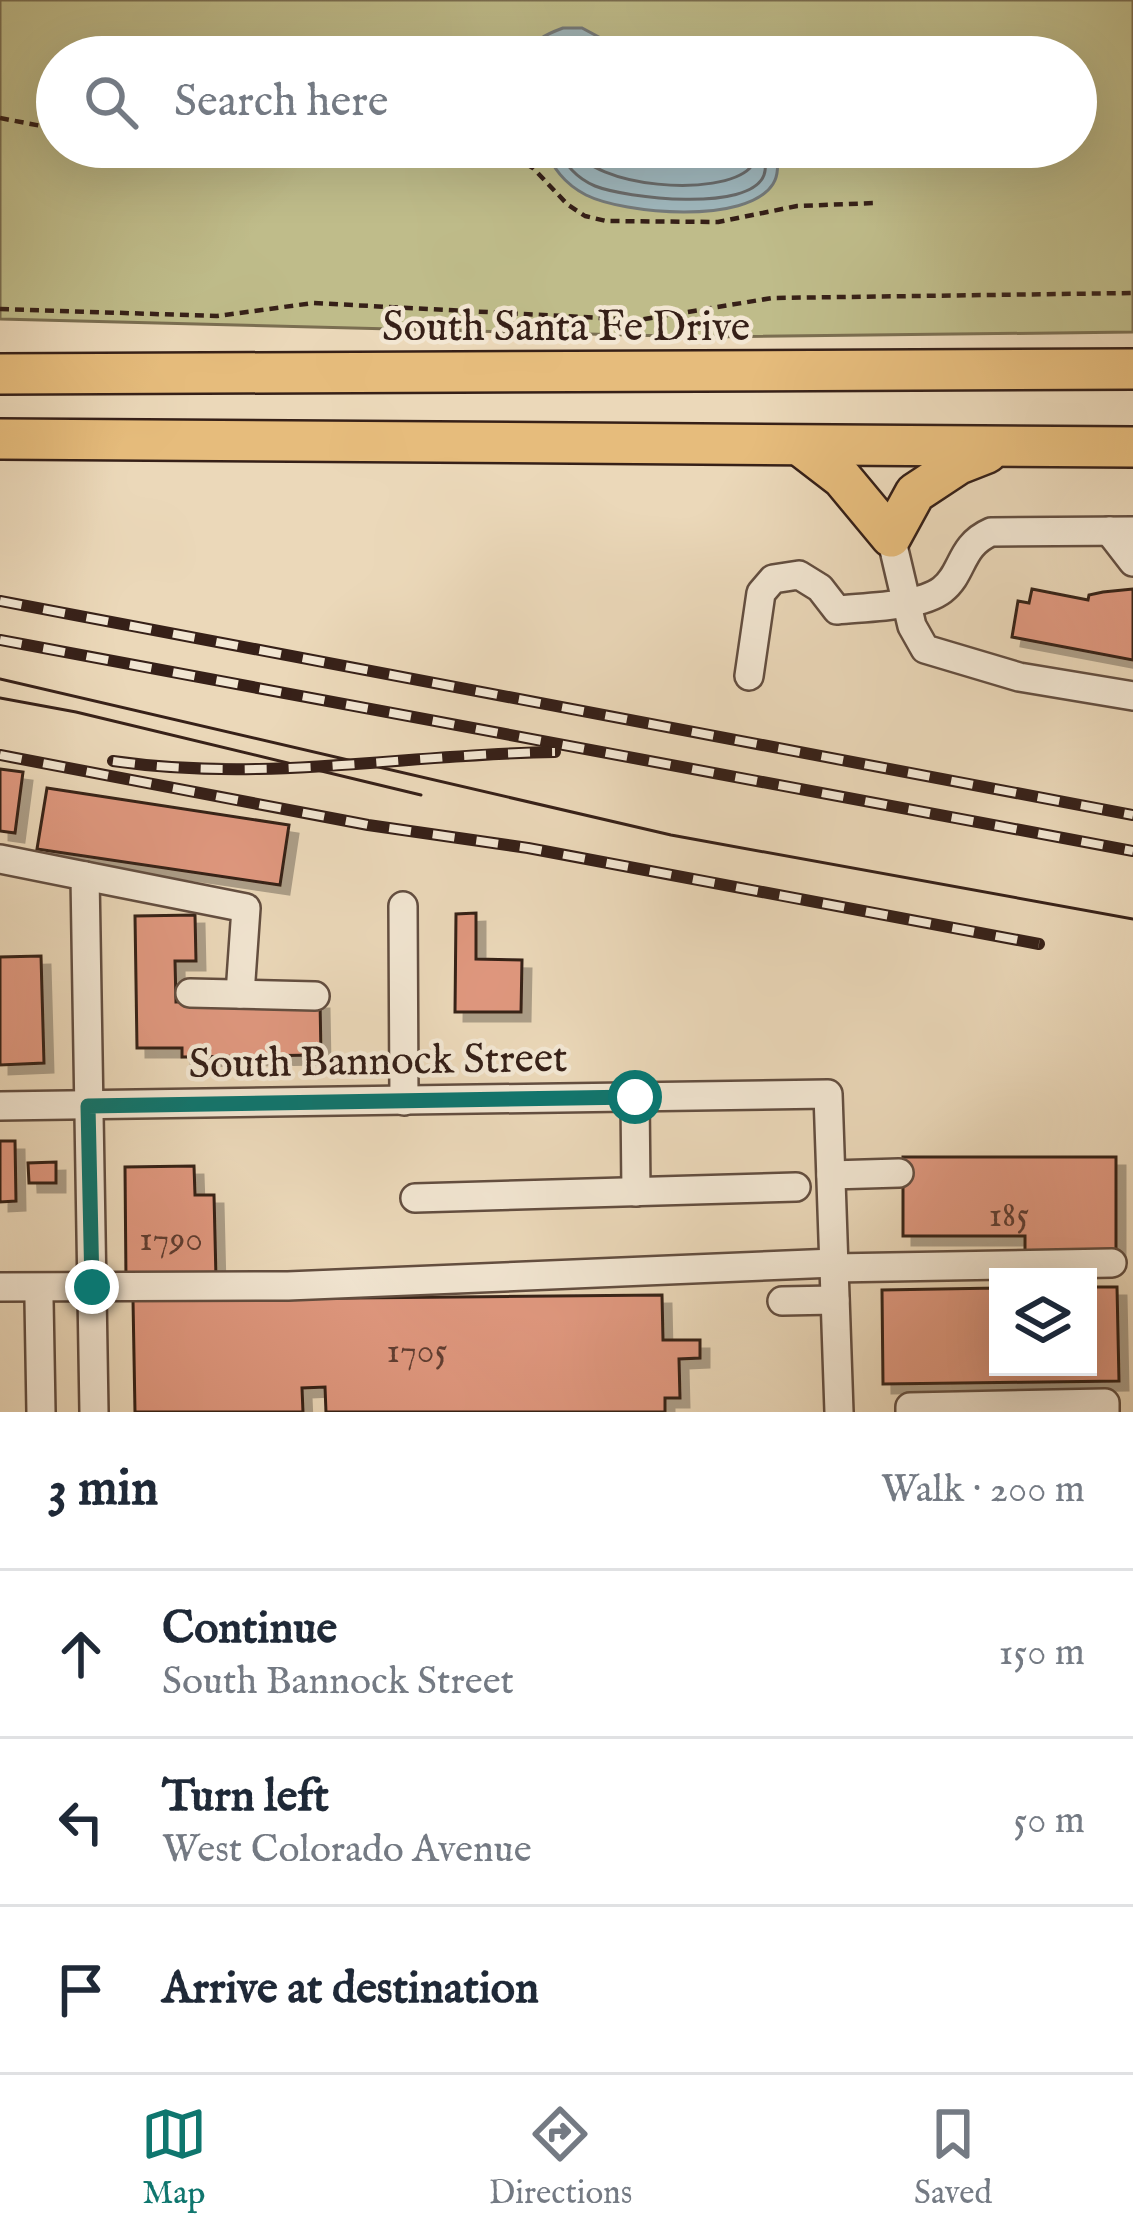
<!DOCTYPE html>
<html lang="en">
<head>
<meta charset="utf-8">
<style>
	:root { --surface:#fff; --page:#f6f6f7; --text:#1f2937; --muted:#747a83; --line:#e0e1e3; --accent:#0f766e }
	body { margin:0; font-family:"IM FELL English",serif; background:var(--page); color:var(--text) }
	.controls { position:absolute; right:36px; bottom:36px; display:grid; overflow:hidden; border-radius:0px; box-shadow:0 12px 48px #0002 }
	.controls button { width:108px; height:108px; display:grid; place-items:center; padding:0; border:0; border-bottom:3px solid var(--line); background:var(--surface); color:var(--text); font:60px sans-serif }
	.stop { position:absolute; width:36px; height:36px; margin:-27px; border:9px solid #0f766e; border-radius:50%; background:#fff }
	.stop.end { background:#0f766e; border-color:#fff; box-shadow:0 3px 12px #0008 }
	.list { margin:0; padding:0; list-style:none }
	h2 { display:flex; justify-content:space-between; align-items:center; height:156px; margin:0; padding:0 48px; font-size:51px }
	h2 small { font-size:39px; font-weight:400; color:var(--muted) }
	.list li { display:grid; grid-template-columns:78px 1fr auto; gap:36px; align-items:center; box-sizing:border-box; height:168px; padding:0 48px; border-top:3px solid var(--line) }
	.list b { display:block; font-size:45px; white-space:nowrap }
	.list p { margin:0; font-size:39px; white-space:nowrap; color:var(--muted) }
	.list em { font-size:39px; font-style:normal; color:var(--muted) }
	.icon { flex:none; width:66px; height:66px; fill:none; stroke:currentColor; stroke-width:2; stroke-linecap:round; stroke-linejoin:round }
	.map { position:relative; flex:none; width:1133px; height:1412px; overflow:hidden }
	.search { position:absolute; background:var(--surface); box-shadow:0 12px 48px #0002; left:36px; right:36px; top:36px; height:132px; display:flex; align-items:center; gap:30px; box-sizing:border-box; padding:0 42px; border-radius:66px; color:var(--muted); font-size:45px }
	.sheet { height:660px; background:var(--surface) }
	nav { display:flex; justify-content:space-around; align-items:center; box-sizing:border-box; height:168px; border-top:3px solid var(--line); background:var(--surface); font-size:33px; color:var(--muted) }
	nav a { display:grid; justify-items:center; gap:6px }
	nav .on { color:var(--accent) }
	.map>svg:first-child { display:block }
	.green { fill:#bfbc8a; stroke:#7a6e51; stroke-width:3; fill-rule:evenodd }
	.water { fill:#9fb6bb; stroke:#757a7a; stroke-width:3 }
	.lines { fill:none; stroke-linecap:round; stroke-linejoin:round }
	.shore { stroke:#6a6b6a; stroke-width:3 }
	.building { fill:#e0987f; stroke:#362018; stroke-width:3; filter:url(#shadow) }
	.minor-casing { stroke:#634e40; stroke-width:32 }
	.highway-casing { stroke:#362018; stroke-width:44 }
	.path { stroke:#362018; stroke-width:4.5; stroke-dasharray:9 6; stroke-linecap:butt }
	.minor { stroke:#f2e6d2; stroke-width:27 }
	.highway { stroke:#e6bc7c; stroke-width:39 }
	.tram { stroke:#362018; stroke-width:3 }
	.rail-casing { stroke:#362018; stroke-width:12 }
	.rail { stroke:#f2e6d2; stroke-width:8; stroke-dasharray:22; stroke-linecap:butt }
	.route { stroke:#0f766e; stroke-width:15 }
	.labels { text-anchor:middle; stroke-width:9; stroke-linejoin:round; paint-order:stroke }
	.number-label { font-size:36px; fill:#603e32 }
	.street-label { font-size:42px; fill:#362018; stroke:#f2e6d2 }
</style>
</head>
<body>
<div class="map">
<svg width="1133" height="1412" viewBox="0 0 1133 1412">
	<defs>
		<filter id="shadow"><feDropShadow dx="9" dy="9" stdDeviation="0" flood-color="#0004"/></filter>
	</defs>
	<rect width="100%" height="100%" fill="#ebd8b9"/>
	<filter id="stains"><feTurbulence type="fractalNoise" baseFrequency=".00167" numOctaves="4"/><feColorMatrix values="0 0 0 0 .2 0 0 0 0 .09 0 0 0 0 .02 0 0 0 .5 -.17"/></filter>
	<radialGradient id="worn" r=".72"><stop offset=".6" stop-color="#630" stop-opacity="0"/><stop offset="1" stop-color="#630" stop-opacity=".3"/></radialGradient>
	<path class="green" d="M0 0H1133V332L708 337 0 319ZM57 57H1076V147H57Z"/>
	<g class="water">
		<path d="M563 28H582L636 57H530C533 39 547 34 563 28Z"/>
		<path d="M543 147H776C777 160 780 173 773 184 747 225 624 214 586 195 563 183 554 168 543 147Z"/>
	</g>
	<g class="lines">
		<g class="shore">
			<path d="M556 147C566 165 576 178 595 186 625 198 750 213 764 175 767 167 765 155 764 147"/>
			<path d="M573 147C593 188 720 198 750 168L749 147"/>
			<path d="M595 147C634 173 684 167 728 161L731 147"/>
		</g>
	</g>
	<g class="building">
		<polygon points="1032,589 1088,600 1089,595 1103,592 1133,589 1133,660 1012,637 1018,601 1029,603"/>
		<polygon points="0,769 23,772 15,833 0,831"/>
		<polygon points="47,788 289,825 280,885 37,849"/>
		<polygon points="476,913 476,959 522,960 521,1012 455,1012 456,914"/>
		<polygon points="195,915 196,961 175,961 176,1002 320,1000 321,1055 182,1057 182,1048 137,1048 135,916"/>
		<polygon points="41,956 44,1063 0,1065 0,957"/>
		<polygon points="0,1141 15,1141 16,1201 0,1202"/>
		<polygon points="903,1157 1116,1157 1116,1255 1025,1255 1025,1236 903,1236"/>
		<polygon points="56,1162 56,1183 29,1183 28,1163"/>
		<polygon points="194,1166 195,1195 214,1195 216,1278 126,1280 125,1167"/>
		<polygon points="1088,1287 1117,1287 1119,1381 883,1384 882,1290 998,1288 998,1367 1088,1367"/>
		<polygon points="662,1295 663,1340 700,1340 700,1358 679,1359 680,1398 665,1398 665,1412 326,1412 325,1387 302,1388 303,1412 135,1412 133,1300"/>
	</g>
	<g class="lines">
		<defs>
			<g id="minor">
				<polyline points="1109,531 1133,562"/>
				<polyline points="891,537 912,626 925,649 1019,677 1133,696"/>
				<path d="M749 676 761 593 773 579 799 575 820 588 837 610C865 607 920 607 942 590 964 573 959 546 991 532L1133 531"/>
				<polyline points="0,859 85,876 94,1412"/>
				<polyline points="85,876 246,908 240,994"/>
				<polyline points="403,906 404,1101"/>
				<polyline points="190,993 315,996"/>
				<polyline points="635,1097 636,1192"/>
				<polyline points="0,1106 828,1094 839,1412"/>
				<polyline points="831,1175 899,1173"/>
				<polyline points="415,1198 796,1187"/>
				<polyline points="834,1268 1112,1263"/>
				<polyline points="0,1287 288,1286 834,1263"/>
				<polyline points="39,1300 41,1412"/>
				<polyline points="782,1301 835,1300"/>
				<polyline points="910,1412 910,1407 1105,1403 1105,1412"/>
			</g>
			<g id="highway">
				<polyline points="0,374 1133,369"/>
				<polyline points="0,439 1133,447"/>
				<polyline points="803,448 842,478 891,537 915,493 959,464 987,453"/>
			</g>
		</defs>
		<use href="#minor" class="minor-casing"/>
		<use href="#highway" class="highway-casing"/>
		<g class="path">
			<polyline points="0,118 57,129"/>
			<polyline points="365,147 380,154 512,156 533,168 567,204 585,216 606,221 718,222 797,206 876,203"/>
			<polyline points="0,309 217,316 313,303 639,320 772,298 1133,293"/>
		</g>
		<use href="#minor" class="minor"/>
		<use href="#highway" class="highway"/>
		<g class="tram">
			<polyline points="0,679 671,835 1133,919"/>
			<polyline points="0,698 76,712 421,795"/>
		</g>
		<defs>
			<g id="rail">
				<polyline points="0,601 1133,815"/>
				<polyline points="0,640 1133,851"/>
				<polyline points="0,755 368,825 528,848 1039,944"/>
				<path d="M113 761C267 783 403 754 555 752"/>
			</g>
		</defs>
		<use href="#rail" class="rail-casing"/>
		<use href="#rail" class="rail"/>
	</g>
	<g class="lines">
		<polyline class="route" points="92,1287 88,1106 635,1097"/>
	</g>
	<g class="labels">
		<g class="number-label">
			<text x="1009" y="1226">185</text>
			<text x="171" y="1250">1790</text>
			<text x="417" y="1362">1705</text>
		</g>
		<g class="street-label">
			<text x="566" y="340">South Santa Fe Drive</text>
			<text transform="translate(378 1059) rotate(-1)" y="15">South Bannock Street</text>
		</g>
	</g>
	<rect width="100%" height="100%" filter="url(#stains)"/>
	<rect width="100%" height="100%" fill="url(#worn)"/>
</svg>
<div class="controls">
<button><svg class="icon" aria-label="layers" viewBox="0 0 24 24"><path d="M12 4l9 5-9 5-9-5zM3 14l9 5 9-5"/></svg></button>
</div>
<div class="stop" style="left:635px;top:1097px"></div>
<div class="stop end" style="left:92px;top:1287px"></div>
<div class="search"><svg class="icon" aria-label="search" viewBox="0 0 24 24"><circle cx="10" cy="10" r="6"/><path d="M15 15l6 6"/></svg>Search here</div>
</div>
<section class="sheet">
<h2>3 min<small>Walk · 200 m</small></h2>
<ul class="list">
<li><svg class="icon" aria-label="ahead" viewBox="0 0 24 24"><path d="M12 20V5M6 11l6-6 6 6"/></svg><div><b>Continue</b><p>South Bannock Street</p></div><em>150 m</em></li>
<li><svg class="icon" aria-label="left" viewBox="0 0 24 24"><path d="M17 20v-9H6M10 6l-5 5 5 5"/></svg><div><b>Turn left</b><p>West Colorado Avenue</p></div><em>50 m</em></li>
<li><svg class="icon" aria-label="arrive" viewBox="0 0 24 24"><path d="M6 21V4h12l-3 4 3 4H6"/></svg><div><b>Arrive at destination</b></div></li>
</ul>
</section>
<nav>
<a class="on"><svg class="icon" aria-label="map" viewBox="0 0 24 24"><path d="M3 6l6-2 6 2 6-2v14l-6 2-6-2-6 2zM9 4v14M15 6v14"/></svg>Map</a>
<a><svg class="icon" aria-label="directions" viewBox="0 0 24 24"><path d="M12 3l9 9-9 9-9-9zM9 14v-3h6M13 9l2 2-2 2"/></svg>Directions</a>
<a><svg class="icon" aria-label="saved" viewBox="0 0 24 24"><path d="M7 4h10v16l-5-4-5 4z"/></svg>Saved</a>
</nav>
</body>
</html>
